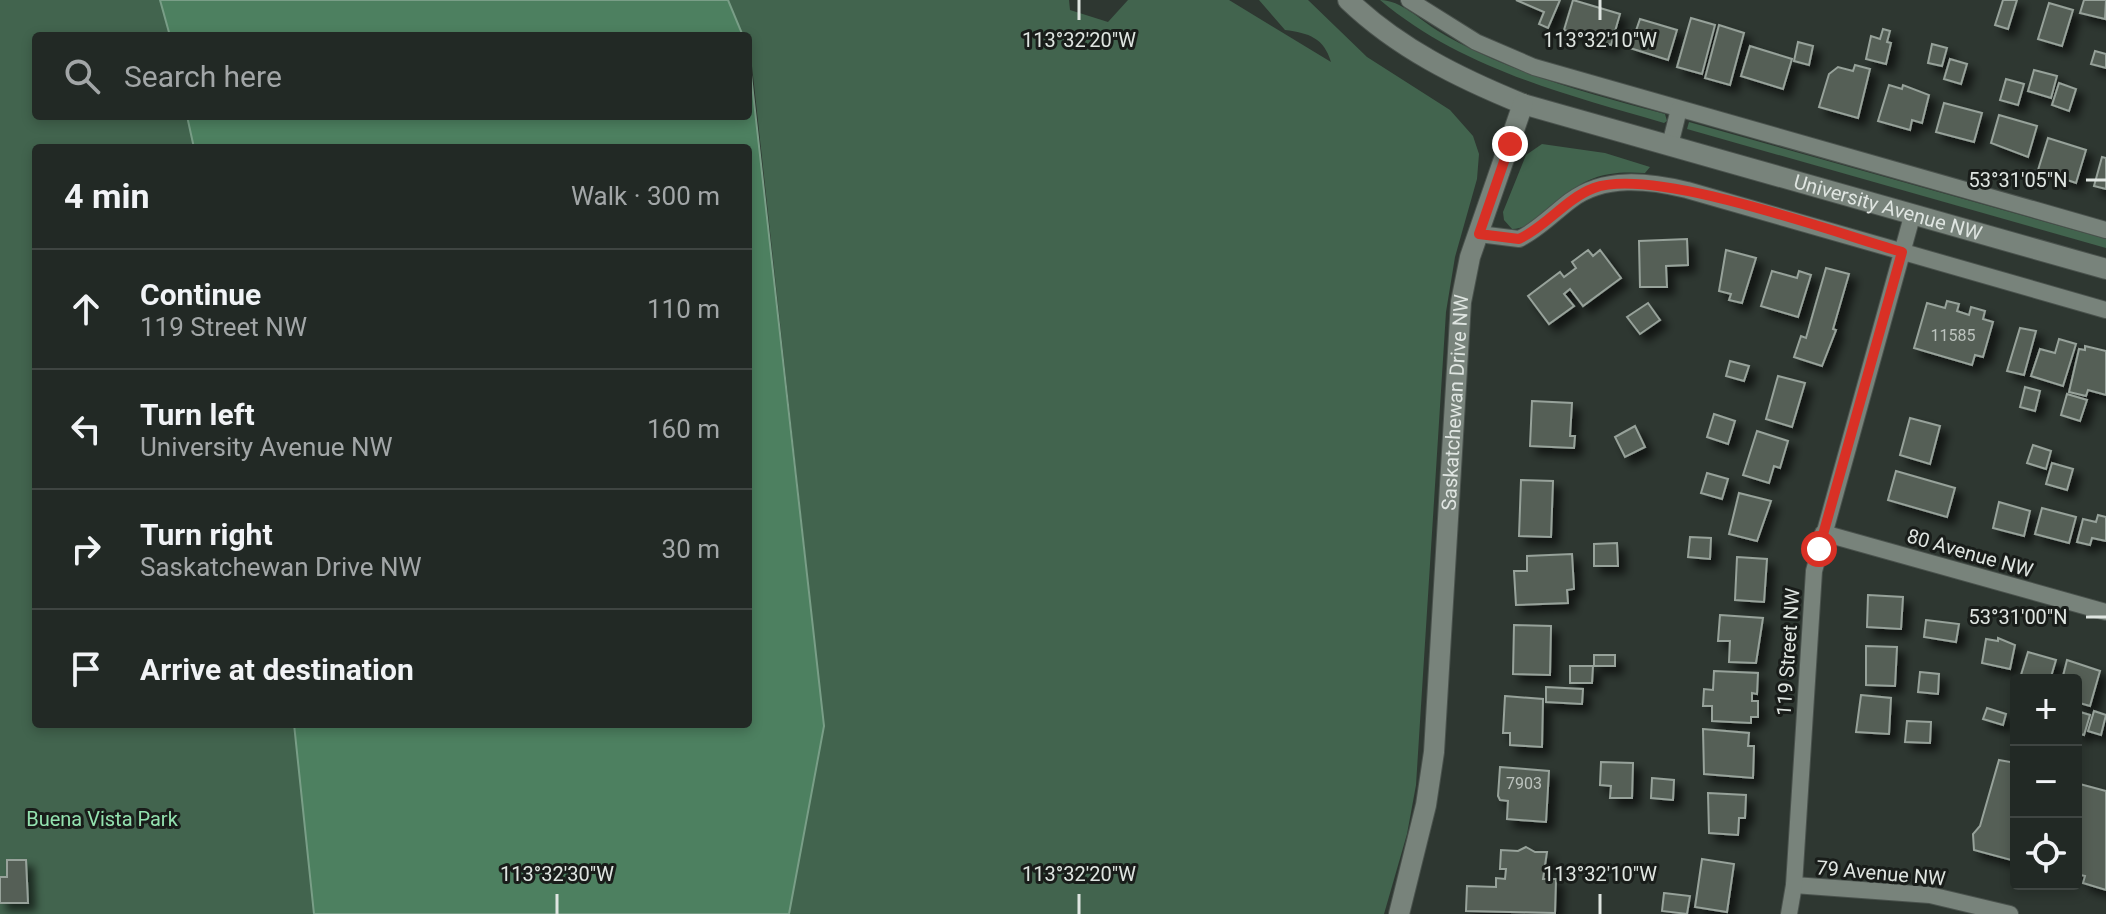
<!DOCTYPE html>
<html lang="en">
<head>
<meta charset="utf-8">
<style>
	:root { --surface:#222925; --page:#2a312d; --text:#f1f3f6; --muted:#a2a6a7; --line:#3f4542 }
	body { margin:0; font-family:Roboto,sans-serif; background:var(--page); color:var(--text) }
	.controls { position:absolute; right:24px; bottom:24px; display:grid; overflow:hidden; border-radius:8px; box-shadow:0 4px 12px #0003 }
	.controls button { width:72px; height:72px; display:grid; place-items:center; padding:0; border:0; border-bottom:2px solid var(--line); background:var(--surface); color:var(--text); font:40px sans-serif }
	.stop { position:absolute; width:24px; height:24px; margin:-18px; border:6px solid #d93025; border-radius:50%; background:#fff }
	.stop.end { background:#d93025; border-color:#fff; box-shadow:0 2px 8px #0008 }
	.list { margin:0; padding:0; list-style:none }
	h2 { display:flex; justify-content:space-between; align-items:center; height:104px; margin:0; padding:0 32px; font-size:34px }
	h2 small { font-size:26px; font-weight:400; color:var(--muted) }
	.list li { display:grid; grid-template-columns:52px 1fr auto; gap:24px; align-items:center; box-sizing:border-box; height:120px; padding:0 32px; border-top:2px solid var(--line) }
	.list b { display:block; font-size:30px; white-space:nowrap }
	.list p { margin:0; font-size:26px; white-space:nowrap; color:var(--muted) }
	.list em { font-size:26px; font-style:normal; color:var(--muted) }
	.icon { flex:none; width:44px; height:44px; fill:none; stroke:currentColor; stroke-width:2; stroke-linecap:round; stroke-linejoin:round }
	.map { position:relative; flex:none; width:2106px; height:914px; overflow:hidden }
	.search { position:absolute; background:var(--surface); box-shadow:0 4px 12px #0003; left:32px; top:32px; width:720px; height:88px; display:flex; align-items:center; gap:20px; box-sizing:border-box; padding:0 28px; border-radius:8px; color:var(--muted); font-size:30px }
	.panel { position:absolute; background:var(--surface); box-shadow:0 4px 12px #0003; left:32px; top:144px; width:720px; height:584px; border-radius:8px }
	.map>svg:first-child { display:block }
	.green { fill:#42644e }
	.water { fill:#4d8060; stroke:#799e87; stroke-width:2 }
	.building { fill:#545e57; stroke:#97a29a; stroke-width:2; filter:url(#shadow) }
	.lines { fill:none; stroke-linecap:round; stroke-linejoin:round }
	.street-casing { stroke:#4a524d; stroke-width:18 }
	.secondary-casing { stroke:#4a524d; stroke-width:22 }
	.street { stroke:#78837b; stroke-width:16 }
	.secondary { stroke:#78837b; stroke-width:20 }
	.route { stroke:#d93025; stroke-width:10 }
	.ticks { fill:none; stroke:#dfe5e1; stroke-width:3 }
	.labels { text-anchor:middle; stroke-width:6; stroke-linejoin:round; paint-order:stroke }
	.number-label { font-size:16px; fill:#bcc3be }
	.street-label { font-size:20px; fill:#dfe5e1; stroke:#191d1a }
	.park-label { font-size:20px; fill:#93e1af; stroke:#191d1a }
	.ticks-label { font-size:20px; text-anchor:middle; fill:#dfe5e1; stroke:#191d1a; stroke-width:6; stroke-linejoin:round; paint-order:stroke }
</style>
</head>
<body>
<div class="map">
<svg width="2106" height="914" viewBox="0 0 2106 914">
	<defs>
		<filter id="shadow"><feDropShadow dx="7" dy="7" stdDeviation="4" flood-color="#0009"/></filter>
	</defs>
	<rect width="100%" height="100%" fill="#2e3731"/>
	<g class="green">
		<polygon points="0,0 161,0 170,36 36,36 36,116 187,116 194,148 36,148 36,724 294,724 314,914 0,914"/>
		<path d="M728 0H1069L1070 10 1108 22 1128 0H1229L1331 62C1324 38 1309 33 1285 30L1259 0H1308L1367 57 1450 110 1473 136 1479 154 1477 179 1455 257 1446 312 1416 785 1407 834 1384 914H789L824 726 751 57 748 36H743Z"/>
		<path d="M1380 0C1401 0 1420 20 1438 31 1508 73 1587 93 1665 114L1667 121 1664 123C1564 94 1461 68 1380 0Z"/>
		<polygon points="1689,122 2106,239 2106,248 1687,129"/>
		<path d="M1542 144 1605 153 1650 167 1645 173C1625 172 1606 172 1587 181 1565 191 1535 230 1512 229L1504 220 1503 212 1526 155Z"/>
	</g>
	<g class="water">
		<polygon points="160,0 728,0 743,36 170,36"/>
		<polygon points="748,48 824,726 789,914 314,914 294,724 748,724 748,148 194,148 187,116 748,116"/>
	</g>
	<g class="building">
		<polygon points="1516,0 1560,0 1548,28 1539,24 1544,12"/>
		<polygon points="1573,0 1620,14 1611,45 1564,30"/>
		<polygon points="2003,0 2017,0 2008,29 1995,25"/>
		<polygon points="2084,0 2106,0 2105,19 2080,13"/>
		<polygon points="2049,3 2073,10 2062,46 2038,39"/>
		<polygon points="1691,18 1715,25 1702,74 1677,67"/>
		<polygon points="1640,19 1677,30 1668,60 1630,48"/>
		<polygon points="1719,25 1744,33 1730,85 1705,78"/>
		<polygon points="1883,29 1890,31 1887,42 1891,43 1886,64 1866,59 1871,36 1880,39"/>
		<polygon points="1798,42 1813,46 1809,65 1794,61"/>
		<polygon points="1932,44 1947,48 1942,66 1928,63"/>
		<polygon points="1750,46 1792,59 1783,89 1741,76"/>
		<polygon points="2095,51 2106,54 2106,68 2091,64"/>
		<polygon points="1950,59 1967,64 1961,84 1944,79"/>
		<polygon points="1855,65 1870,69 1858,118 1819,107 1829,74 1838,67 1853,71"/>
		<polygon points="2034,70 2057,76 2051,98 2028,91"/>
		<polygon points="2006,79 2024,84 2018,105 2000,100"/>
		<polygon points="2059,83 2076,89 2069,111 2052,105"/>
		<polygon points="1889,85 1902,89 1903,85 1929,95 1922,123 1912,120 1910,130 1878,121"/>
		<polygon points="1944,103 1982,113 1974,142 1936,132"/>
		<polygon points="1999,115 2037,126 2028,157 1991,143"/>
		<polygon points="2048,138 2086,150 2076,183 2038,170"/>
		<polygon points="2102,157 2106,158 2106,189 2094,186"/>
		<polygon points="1687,239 1688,265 1666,266 1667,287 1640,287 1639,241"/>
		<polygon points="1588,250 1593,256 1600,250 1621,278 1583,306 1570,289 1564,294 1574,306 1549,324 1528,296 1560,272 1564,277 1576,268 1572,262"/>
		<polygon points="1726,250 1756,258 1742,303 1729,300 1731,294 1719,291"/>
		<polygon points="1826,268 1849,274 1833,329 1836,330 1822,366 1794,357 1801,336 1806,338"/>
		<polygon points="1772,271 1797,278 1799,271 1811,275 1798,317 1761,306"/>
		<polygon points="1947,301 1959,304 1957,311 1969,315 1971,307 1985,311 1983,319 1993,322 1983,357 1975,355 1972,365 1914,348 1927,303 1945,308"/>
		<polygon points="1648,303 1660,320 1640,334 1627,317"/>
		<polygon points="2020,328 2036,331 2024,375 2007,371"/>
		<polygon points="2059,339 2076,344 2063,386 2031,376 2040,349 2055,353"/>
		<polygon points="2085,346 2106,351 2106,395 2088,390 2086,396 2069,392 2079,349 2085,350"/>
		<polygon points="1730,361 1749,366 1744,381 1726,376"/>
		<polygon points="1778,376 1805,383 1792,427 1766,419"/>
		<polygon points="2025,387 2040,391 2035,411 2020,407"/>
		<polygon points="2067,394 2087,400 2080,421 2061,415"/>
		<polygon points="1532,401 1572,403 1570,436 1575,436 1574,448 1530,446"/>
		<polygon points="1714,414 1735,421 1728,444 1707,437"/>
		<polygon points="1910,418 1940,426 1930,464 1900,455"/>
		<polygon points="1635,426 1645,447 1625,457 1615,437"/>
		<polygon points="1757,431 1788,441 1780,468 1774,466 1769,483 1743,475"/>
		<polygon points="2033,445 2051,451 2046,469 2027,463"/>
		<polygon points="2052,463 2073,469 2067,490 2046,484"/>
		<polygon points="1896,471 1955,488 1947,517 1888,500"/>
		<polygon points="1707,473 1728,479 1722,499 1701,493"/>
		<polygon points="1521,480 1553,481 1551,537 1519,536"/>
		<polygon points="1739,493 1771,501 1757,541 1729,534"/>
		<polygon points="1999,502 2030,511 2024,536 1993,528"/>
		<polygon points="2042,508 2076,517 2069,543 2035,534"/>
		<polygon points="2098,515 2106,517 2106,541 2092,538 2090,545 2077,542 2083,519 2096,522"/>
		<polygon points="1690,537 1711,538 1710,559 1688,557"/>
		<polygon points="1617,543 1618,566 1594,566 1594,544"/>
		<polygon points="1572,554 1574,589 1567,590 1568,603 1516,605 1514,571 1527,571 1527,556"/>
		<polygon points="1737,557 1767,559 1764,602 1735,600"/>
		<polygon points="1868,595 1903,597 1901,629 1867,627"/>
		<polygon points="1720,615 1763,618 1756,663 1729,662 1730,641 1718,641"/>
		<polygon points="1926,620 1959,624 1956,642 1924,637"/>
		<polygon points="1514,625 1551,626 1550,675 1513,674"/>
		<polygon points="1998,638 2015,645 2010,669 1982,663 1986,639 1998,641"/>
		<polygon points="1866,646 1897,647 1895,686 1866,685"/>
		<polygon points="2028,652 2056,660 2050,680 2021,675"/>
		<rect x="1594" y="655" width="21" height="11"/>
		<polygon points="2067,660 2100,671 2090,706 2076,702 2076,680 2062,680"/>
		<polygon points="1570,666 1593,666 1592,683 1570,683"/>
		<polygon points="1714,671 1758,673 1757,694 1752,693 1752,701 1758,701 1758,717 1751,717 1751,723 1712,721 1712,706 1703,706 1704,689 1713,690"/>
		<polygon points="1920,672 1939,674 1938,694 1918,692"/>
		<polygon points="1546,687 1583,689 1582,704 1546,702"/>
		<polygon points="1861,695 1891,698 1889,734 1856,732"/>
		<polygon points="1505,696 1543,699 1542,747 1510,745 1510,733 1503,733"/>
		<polygon points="1987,708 2006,714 2003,725 1983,719"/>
		<polygon points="2077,711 2090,715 2084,735 2076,733"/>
		<polygon points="2094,711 2106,715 2101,735 2088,731"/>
		<polygon points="1907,721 1931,722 1930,743 1905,742"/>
		<polygon points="1703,729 1749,733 1748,746 1754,746 1753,778 1704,774"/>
		<polygon points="1999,760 2016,763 2015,861 1974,850 1973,834 1980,826"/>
		<polygon points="1601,762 1633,763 1632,798 1610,798 1611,786 1600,785"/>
		<polygon points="1500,767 1549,771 1546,822 1507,819 1508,801 1500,800 1498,796"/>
		<polygon points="1652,778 1674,780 1673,800 1651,798"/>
		<polygon points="2076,783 2106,791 2106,890 2083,883 2085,876 2076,874"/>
		<polygon points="1708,793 1746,795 1745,818 1739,818 1738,835 1709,833"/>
		<polygon points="1526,847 1535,852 1547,852 1543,879 1556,879 1555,913 1466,911 1467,886 1496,887 1496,878 1505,879 1506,869 1500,869 1501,850 1518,851"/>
		<polygon points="1702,859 1734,864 1727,912 1695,907"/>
		<polygon points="7,860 26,860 28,903 0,903 0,877 7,877"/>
		<polygon points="1664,893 1690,896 1687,914 1662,911"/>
	</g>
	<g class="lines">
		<defs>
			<g id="street">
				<polyline points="1409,0 1476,42 1534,67 2106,230"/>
				<polyline points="1670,145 1679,109"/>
				<path d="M1479 234 1519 239C1538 230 1554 213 1570 201 1604 175 1649 181 1687 190L2106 310"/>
				<polyline points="1823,533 2106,612"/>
				<polyline points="1794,885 1930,895 2010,914"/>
				<polyline points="1789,914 1794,885 1814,571 1913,213"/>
			</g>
			<g id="secondary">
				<path id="s1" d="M1348 0C1398 48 1459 78 1523 104L2106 269"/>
				<path id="s2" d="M1399 914 1426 805 1434 752 1461 302 1470 257 1523 104"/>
			</g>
		</defs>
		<use href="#street" class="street-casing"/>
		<use href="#secondary" class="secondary-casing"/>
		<use href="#street" class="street"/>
		<use href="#secondary" class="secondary"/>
	</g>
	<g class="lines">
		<path class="route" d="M1510 144 1479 234 1519 239C1547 226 1565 199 1594 188 1653 166 1836 233 1902 252L1819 549"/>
	</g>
	<path class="ticks" d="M1079 0V20M1600 0V20M2086 180H2106M2086 617H2106M557 894V914M1079 894V914M1600 894V914"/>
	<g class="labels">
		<g class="number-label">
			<text x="1953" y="341">11585</text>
			<text x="1524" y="789">7903</text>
		</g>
		<g class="street-label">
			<text dy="7" stroke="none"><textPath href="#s1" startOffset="584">University Avenue NW</textPath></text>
			<text dy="7" stroke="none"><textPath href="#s2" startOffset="516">Saskatchewan Drive NW</textPath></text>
			<text transform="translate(1970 553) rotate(16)" y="7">80 Avenue NW</text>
			<text transform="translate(1788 652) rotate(-86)" y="7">119 Street NW</text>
			<text transform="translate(1881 873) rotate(5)" y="7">79 Avenue NW</text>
		</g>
		<g class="park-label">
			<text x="102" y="826">Buena Vista Park</text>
		</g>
	</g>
	<g class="ticks-label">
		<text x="1079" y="47">113°32'20"W</text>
		<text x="1600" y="47">113°32'10"W</text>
		<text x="2018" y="187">53°31'05"N</text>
		<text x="2018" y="624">53°31'00"N</text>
		<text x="557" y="881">113°32'30"W</text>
		<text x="1079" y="881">113°32'20"W</text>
		<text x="1600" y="881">113°32'10"W</text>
	</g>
</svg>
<div class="controls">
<button>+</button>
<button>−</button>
<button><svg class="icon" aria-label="locate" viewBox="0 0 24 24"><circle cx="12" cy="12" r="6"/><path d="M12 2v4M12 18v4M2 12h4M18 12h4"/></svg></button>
</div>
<div class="stop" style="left:1819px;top:549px"></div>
<div class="stop end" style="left:1510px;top:144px"></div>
<div class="search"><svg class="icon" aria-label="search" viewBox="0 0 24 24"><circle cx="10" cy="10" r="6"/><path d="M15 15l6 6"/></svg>Search here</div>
<section class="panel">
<h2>4 min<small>Walk · 300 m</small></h2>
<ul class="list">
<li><svg class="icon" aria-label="ahead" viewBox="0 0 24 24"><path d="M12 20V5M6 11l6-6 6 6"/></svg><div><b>Continue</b><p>119 Street NW</p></div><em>110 m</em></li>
<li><svg class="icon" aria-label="left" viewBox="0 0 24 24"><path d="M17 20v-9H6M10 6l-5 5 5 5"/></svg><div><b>Turn left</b><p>University Avenue NW</p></div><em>160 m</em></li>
<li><svg class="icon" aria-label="right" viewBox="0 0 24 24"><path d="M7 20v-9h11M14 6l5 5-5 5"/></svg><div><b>Turn right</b><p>Saskatchewan Drive NW</p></div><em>30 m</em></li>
<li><svg class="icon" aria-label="arrive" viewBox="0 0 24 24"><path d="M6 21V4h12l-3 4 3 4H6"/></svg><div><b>Arrive at destination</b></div></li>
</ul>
</section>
</div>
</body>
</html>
